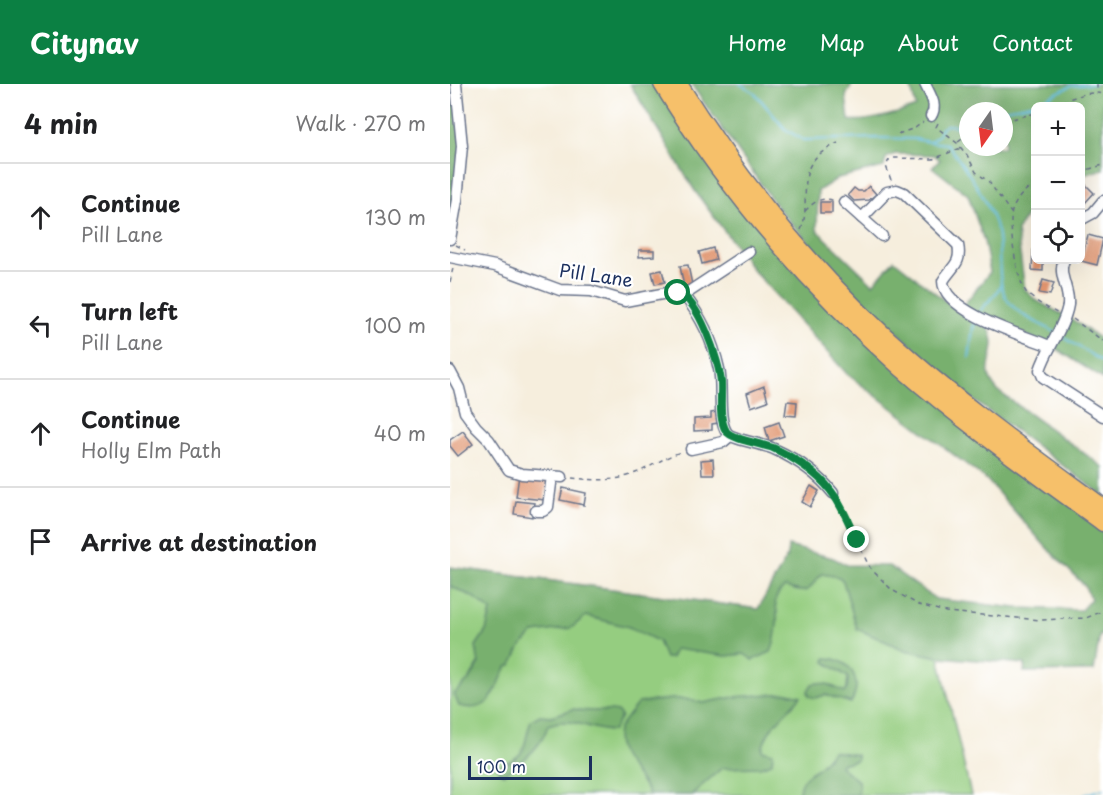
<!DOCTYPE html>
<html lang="en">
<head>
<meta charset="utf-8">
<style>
	:root { --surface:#fff; --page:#f6f6f6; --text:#202124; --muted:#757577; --line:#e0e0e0; --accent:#0b8043 }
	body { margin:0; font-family:"Playpen Sans",sans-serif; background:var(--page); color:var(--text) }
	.controls { position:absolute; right:18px; top:18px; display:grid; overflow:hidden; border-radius:9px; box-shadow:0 6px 24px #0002 }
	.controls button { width:54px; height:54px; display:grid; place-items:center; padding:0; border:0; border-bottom:2px solid var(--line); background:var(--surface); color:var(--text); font:30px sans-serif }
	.compass { position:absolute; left:509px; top:18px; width:54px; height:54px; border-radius:50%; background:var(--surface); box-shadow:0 6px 24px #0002; rotate:194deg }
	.scale { position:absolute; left:18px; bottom:15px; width:124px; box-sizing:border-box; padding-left:6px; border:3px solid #1b2f5e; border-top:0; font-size:16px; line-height:21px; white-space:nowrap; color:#1b2f5e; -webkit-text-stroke:4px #fff; paint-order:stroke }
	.stop { position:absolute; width:18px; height:18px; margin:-14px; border:4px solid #0b8043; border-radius:50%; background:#fff }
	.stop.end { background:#0b8043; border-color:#fff; box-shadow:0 2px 6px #0008 }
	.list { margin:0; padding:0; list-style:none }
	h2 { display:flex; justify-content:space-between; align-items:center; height:78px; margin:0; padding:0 24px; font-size:26px }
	h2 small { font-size:20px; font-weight:400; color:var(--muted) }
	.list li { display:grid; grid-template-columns:39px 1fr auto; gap:18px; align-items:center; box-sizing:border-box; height:108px; padding:0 24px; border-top:2px solid var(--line) }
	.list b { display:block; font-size:22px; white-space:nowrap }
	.list p { margin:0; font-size:20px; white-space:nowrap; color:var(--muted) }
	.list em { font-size:20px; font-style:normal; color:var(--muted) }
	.icon { flex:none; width:33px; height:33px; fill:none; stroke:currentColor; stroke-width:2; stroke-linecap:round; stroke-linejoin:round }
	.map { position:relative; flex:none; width:653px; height:711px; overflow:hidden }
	header { display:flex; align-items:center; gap:36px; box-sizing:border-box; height:84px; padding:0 30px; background:var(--accent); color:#fff }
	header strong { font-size:28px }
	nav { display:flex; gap:33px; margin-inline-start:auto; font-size:21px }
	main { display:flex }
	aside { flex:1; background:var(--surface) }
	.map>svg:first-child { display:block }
	.green { fill:#95cd80; stroke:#587e6f; stroke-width:1.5 }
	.forest { fill:#78b06e; stroke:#4a7066; stroke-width:1.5; fill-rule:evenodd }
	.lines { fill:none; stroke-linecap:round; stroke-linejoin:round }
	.stream { stroke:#62bce0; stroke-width:2 }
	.building { fill:#e0946e }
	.minor-casing { stroke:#68728a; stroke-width:13 }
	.highway-casing { stroke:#68728a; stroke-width:19 }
	.path { stroke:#68728a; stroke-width:1.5; stroke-dasharray:4.5 4.5; stroke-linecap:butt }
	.minor { stroke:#fff; stroke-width:10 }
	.highway { stroke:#f6c06b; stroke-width:16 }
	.route { stroke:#0b8043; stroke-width:8 }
	.labels { text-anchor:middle; stroke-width:4.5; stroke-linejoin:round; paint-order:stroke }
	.street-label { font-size:18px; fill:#1b2f5e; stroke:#fff }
</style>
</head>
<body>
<header>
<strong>Citynav</strong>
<nav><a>Home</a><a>Map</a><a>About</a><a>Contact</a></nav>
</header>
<main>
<aside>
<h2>4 min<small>Walk · 270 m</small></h2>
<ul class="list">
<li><svg class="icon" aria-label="ahead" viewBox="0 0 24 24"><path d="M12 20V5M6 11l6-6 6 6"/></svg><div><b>Continue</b><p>Pill Lane</p></div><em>130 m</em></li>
<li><svg class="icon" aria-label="left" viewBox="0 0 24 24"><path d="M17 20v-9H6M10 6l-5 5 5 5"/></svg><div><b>Turn left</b><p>Pill Lane</p></div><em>100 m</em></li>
<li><svg class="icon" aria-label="ahead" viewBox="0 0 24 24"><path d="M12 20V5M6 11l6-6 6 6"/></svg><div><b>Continue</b><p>Holly Elm Path</p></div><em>40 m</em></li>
<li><svg class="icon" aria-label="arrive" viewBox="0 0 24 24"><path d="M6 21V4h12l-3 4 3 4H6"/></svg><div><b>Arrive at destination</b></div></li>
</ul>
</aside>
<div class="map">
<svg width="653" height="711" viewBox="0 0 653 711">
	<rect width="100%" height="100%" fill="#fff"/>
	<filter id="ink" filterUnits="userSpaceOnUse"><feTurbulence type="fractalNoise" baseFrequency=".0167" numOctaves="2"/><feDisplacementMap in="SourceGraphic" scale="12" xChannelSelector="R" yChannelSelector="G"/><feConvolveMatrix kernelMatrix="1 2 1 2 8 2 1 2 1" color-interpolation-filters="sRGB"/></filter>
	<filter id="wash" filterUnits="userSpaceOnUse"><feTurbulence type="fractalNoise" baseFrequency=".008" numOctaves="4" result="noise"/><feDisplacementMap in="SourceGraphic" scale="24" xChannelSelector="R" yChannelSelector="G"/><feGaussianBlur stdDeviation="1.35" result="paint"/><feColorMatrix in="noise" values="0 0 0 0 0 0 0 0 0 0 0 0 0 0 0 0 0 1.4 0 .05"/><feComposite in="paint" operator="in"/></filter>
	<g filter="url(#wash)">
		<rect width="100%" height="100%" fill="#f6eedd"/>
		<polygon class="green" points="337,473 407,490 489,573 521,711 0,711 0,483 308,525"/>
		<g class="forest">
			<polygon points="0,0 6,0 12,62 0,154"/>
			<path d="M180 0H205L288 123 653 446V551H650L644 587 574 588 575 580 489 573 455 566 407 545 393 497 389 493 372 490C356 506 361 512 335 503 331 506 328 510 326 514 324 520 327 523 327 529 328 540 325 558 321 568L303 576 294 570 276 572 225 565 221 574H215L208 557 179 543 136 532 121 544 84 549C79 553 75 558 71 563 67 568 66 575 62 580 57 585 58 580 55 586 44 609 41 630 9 622L4 610 19 596 29 580 26 562 36 547 41 527 23 513 0 502V483L308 525 337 473 338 462 383 474 397 481 439 482 486 515 567 524 631 526 641 515 634 501 596 463 537 396 397 290 303 186 245 107Z"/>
			<path d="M241 0H402L396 12 399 36C415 39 449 29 466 23L460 0H653V85L631 92 630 22H586L585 117 567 147 575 206 587 217 623 236 653 257V295L607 265 512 223 540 188 534 157 518 111 482 83 490 76 484 71 445 70 436 74 434 83 388 94 368 107 367 146 423 200 444 176 518 235 539 244C541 249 543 254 543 259 542 281 531 288 548 307L653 383V411L507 304 395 199 327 123ZM518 27H554V63H518Z"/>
			<path d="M376 574C402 575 413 597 401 619L376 611 365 614 359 612 358 607 362 600 368 599 377 600 395 608 397 604 398 593 375 578Z"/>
			<path d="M338 609 351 612C335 633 319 638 312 666L323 669 322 679 310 683 272 684 241 711H199C191 690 162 672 168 647 170 640 183 625 188 619L221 615H235L253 619 284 613Z"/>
			<path d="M124 625C140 629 152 625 168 628L171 632 163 647C137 647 126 631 98 641 92 663 72 679 53 690L48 687V682C80 671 72 663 81 636L90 631 101 632Z"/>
			<path d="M383 667 407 671V676L391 680 390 682 408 697 409 707 407 711H344L349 708C350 693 360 690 370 682 374 678 379 672 383 667Z"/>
		</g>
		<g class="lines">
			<g class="stream">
				<polyline points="290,0 304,8 335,45 353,56 428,54 465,55 479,58 489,51 490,45 496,41 510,42 518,36"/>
				<polyline points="545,27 586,19 621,2 644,0"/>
				<path d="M479 58 497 60C515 83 540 118 547 147 552 167 545 202 559 218 571 233 589 239 605 248"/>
				<polyline points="531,226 547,208 551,200"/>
				<polyline points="610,251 653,278"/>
				<polyline points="519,274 523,244 526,237"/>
				<polyline points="634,711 653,705"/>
			</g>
		</g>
		<g id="blocks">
			<g class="building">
				<polygon points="635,100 644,109 634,120 630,116 630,105"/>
				<polygon points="419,102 426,110 419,116 404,117 398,111 404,104 408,107 414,107"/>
				<rect x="370" y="118" width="12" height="11"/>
				<polygon points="638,151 653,155 647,181 631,177"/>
				<polygon points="263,164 266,176 252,180 249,168"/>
				<polygon points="189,166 204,166 204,172 189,173"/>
				<polygon points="583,166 586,166 586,176 593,176 593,187 582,186"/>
				<polygon points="238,181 242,201 234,203 230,182"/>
				<polygon points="212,186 215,198 205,200 202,188"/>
				<polygon points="593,196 604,199 600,211 589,209"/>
				<polygon points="314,302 318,317 301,323 297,309"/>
				<polygon points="337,317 347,318 346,332 335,331"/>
				<polygon points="267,328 268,339 262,340 262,346 244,347 244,335 261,334 261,329"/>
				<polygon points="329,338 334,352 319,357 315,343"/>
				<polygon points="13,347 23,360 8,372 0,362 0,356"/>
				<polygon points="263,375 264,390 252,390 251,376"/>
				<polygon points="69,391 98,395 95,416 66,413"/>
				<polygon points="361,402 369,407 360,423 352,418"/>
				<polygon points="113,404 136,409 134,421 110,416"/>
				<polygon points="66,417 84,419 82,433 64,430"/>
			</g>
		</g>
	</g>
	<g filter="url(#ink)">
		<use href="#blocks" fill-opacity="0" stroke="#68728a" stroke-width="1.5"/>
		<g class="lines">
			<defs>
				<g id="minor">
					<path d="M475 0C480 11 488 21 481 32"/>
					<polyline points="394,118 432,152"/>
					<path d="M412 134 437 108 447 106 454 109 508 161C512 180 502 182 493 197 493 228 575 252 600 262"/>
					<polyline points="630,136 643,129 653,117"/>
					<polyline points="0,155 7,116 12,62 6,0"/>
					<path d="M0 173 45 182 110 206 141 207 175 217 222 208 234 211C251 232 263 258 269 285 273 302 267 335 277 349 283 356 314 360 324 365 346 375 368 390 383 409"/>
					<path d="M614 176C607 190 620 205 618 221 614 244 597 264 590 286L593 293 653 332"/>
					<polyline points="234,211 299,168"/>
					<polyline points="0,287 9,304 15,328 26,343 39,356 59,386 72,390 112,393"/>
					<polyline points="241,365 273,358 280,352"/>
					<polyline points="86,427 93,427 98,423 102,392"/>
				</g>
				<g id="highway">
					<path d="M212 0C276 105 359 202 451 284 515 340 585 389 653 439"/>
					<path d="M229 0C293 102 371 198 462 276 523 329 588 375 653 423"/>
				</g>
			</defs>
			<use href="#minor" class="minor-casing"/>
			<use href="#highway" class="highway-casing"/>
			<g class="path">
				<polyline points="647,0 647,8"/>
				<path d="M604 22C618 15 637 6 653 10"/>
				<polyline points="554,37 586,29"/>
				<polyline points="488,39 486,43 507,59 517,71 526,88 539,98 561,129"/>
				<polyline points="448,50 465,44 473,38"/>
				<polyline points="508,58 518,51"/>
				<polyline points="630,88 653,81"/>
				<polyline points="441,96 436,82 439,76 444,74 483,75 511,64"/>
				<path d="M586 100C575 104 566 116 562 127 558 141 567 197 576 208 584 217 597 224 607 229"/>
				<path d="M355 127C364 118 371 112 385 117"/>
				<path d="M351 146C354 139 355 131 355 123 356 88 353 76 388 59"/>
				<polyline points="6,161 15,166"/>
				<polyline points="0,198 3,184"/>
				<polyline points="623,235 653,257"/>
				<path d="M122 394C142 396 164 398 183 390 200 384 214 373 231 368"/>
				<polyline points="387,417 420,484 442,506 469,521 496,528 591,536 636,534 653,527"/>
			</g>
			<use href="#minor" class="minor"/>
			<use href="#highway" class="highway"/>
		</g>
	</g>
	<g class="lines" filter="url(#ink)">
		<path class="route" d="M228 209C249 216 269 277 271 298 272 313 268 333 276 347 281 355 312 360 323 364 343 373 368 389 381 407 392 421 399 440 407 456"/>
	</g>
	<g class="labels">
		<g class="street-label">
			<text transform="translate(146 192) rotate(8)" y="6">Pill Lane</text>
		</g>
	</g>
</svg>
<div class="controls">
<button>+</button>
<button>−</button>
<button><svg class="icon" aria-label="locate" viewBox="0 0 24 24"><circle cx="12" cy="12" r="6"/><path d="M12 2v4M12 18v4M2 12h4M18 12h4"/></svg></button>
</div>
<svg class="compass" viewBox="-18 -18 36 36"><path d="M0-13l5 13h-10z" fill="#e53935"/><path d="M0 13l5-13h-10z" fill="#757577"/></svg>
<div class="scale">100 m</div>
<div class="stop" style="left:228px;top:209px"></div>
<div class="stop end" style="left:407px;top:456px"></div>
</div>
</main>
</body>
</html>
